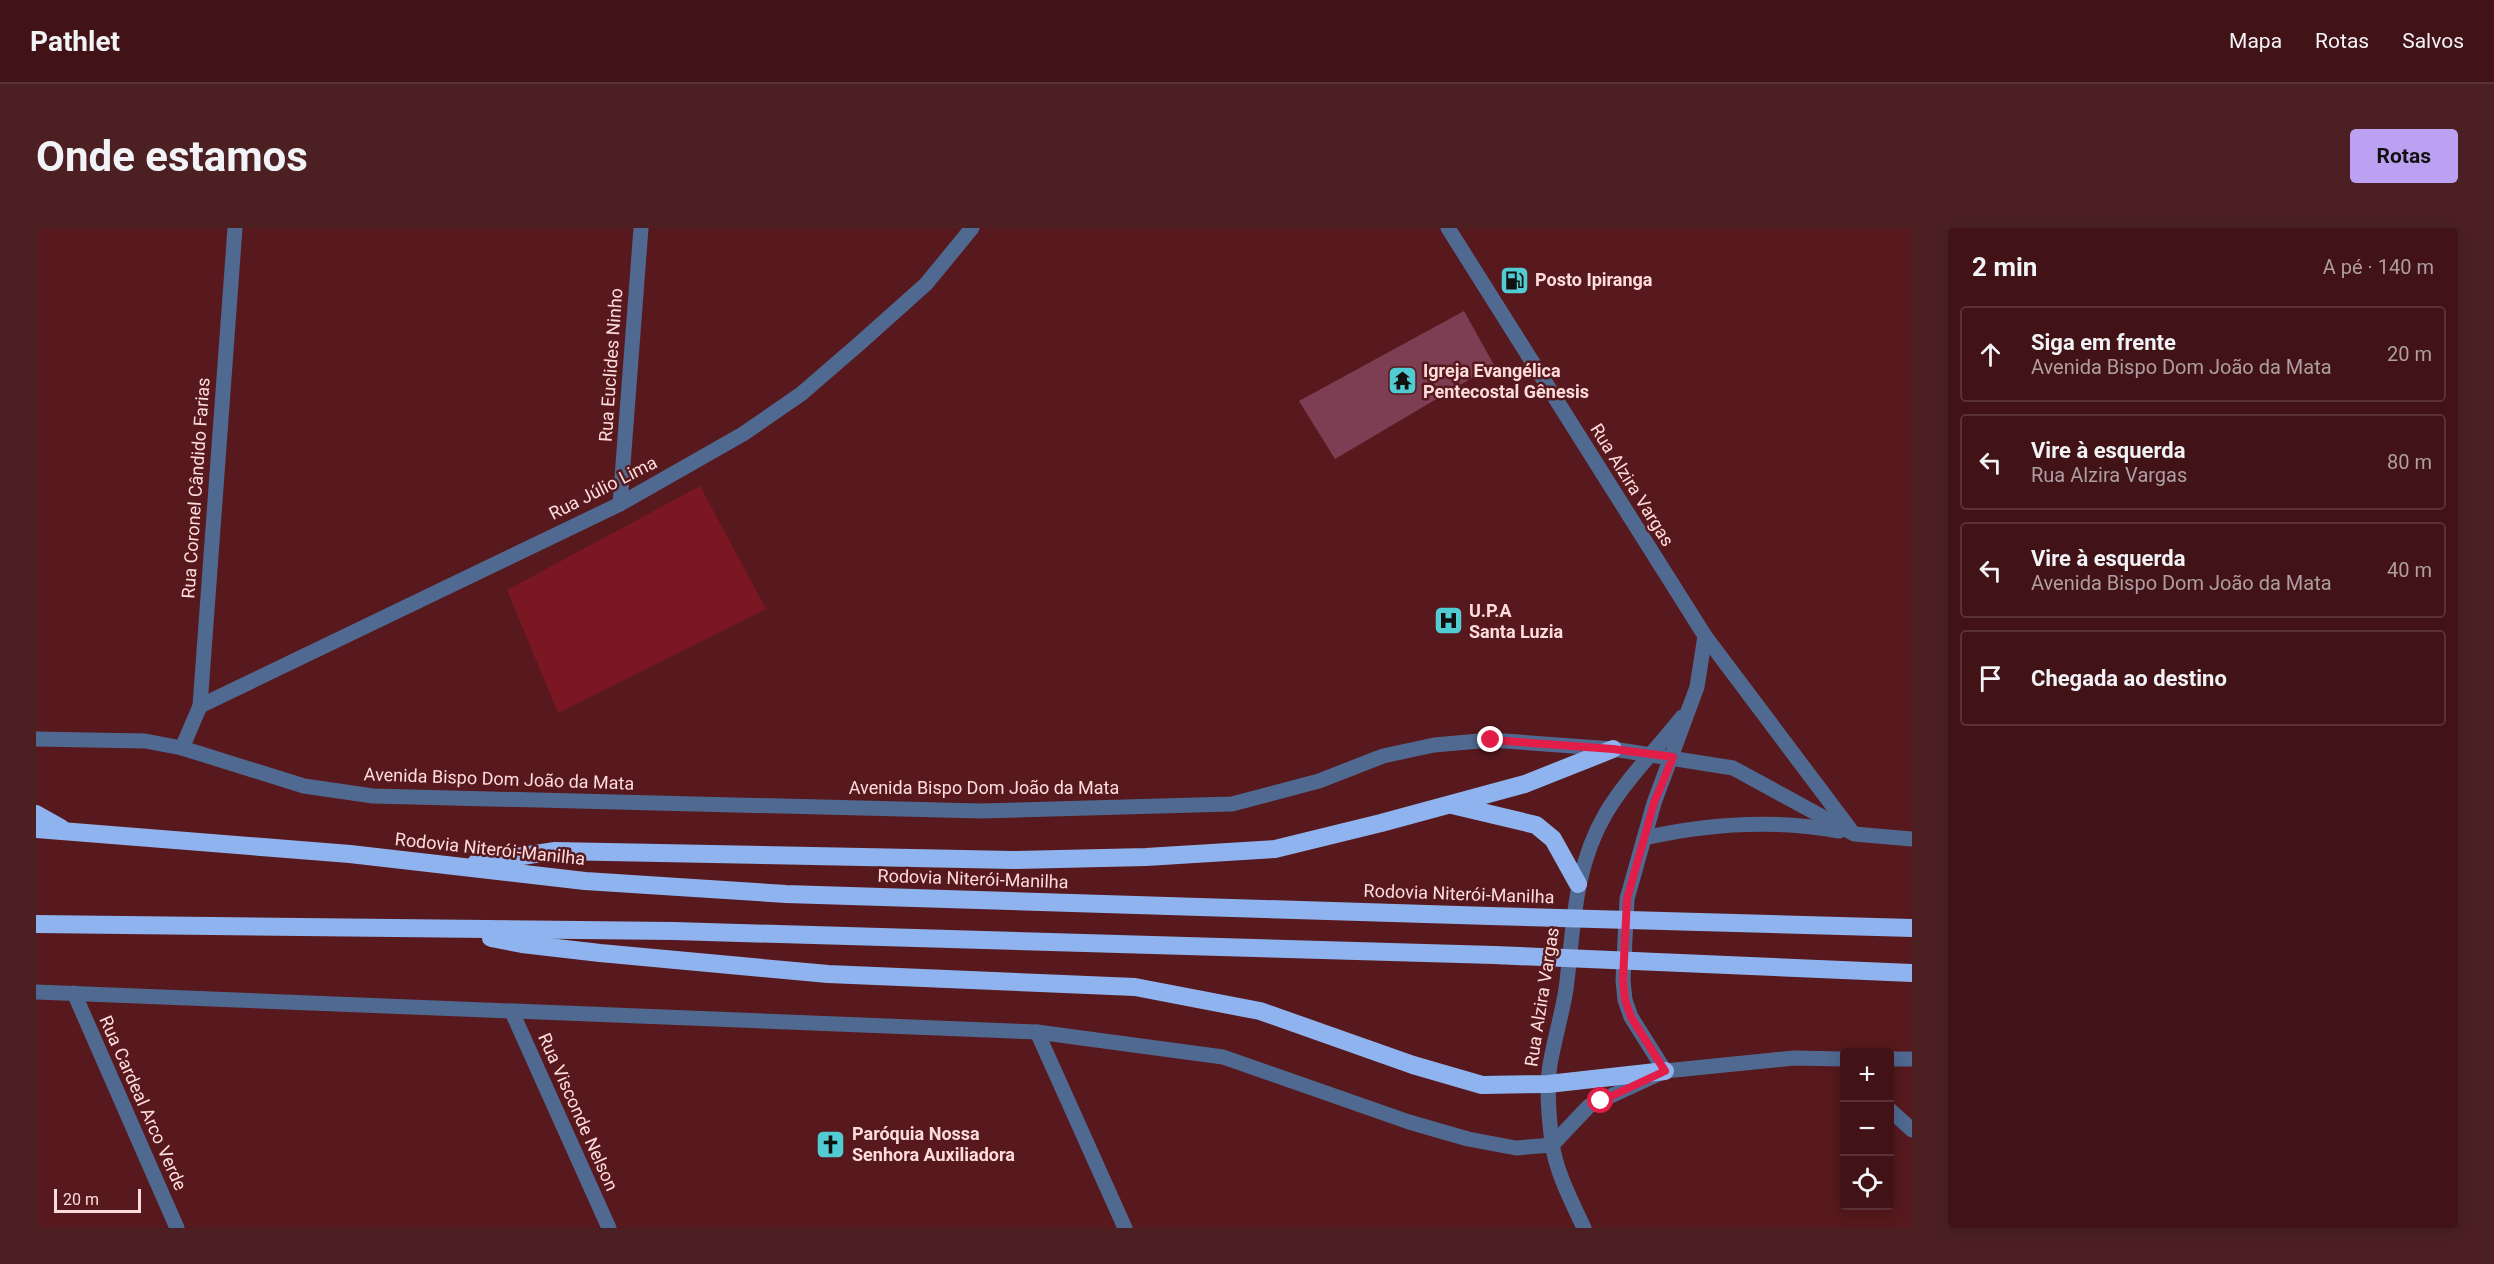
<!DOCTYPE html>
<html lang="pt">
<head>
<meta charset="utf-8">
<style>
	:root { --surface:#411316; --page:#4c2023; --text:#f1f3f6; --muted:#ae9ea1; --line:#5a3235; --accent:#bca0f2 }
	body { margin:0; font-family:Roboto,sans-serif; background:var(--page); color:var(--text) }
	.controls { position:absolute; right:18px; bottom:18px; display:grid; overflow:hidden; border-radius:6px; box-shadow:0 3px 15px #0003 }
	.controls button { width:54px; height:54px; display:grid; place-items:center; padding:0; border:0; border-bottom:2px solid var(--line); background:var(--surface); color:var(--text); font:30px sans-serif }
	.scale { position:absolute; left:18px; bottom:15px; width:87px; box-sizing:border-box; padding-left:6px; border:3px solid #fddcdb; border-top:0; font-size:16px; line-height:21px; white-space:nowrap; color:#fddcdb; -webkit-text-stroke:4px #57191d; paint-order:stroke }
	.stop { position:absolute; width:18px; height:18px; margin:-14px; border:4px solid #e11d48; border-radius:50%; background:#fff }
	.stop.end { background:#e11d48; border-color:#fff; box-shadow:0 2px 6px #0008 }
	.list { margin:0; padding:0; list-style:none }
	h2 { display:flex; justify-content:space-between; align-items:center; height:78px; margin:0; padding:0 24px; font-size:26px }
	h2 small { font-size:20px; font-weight:400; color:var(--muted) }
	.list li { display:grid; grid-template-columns:39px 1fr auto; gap:18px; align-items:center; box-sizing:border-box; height:96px; margin:0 12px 12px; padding:0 12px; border:2px solid var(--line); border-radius:6px }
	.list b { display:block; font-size:22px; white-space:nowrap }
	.list p { margin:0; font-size:20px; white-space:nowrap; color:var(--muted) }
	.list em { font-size:20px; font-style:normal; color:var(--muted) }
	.icon { flex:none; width:33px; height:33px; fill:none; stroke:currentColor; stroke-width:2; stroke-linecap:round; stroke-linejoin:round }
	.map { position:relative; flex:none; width:1876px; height:1000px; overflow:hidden; border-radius:6px }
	header { display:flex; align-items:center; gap:36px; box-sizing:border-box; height:84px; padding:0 30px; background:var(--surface); border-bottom:2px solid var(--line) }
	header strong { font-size:28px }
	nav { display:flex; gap:33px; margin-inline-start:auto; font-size:21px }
	.intro { display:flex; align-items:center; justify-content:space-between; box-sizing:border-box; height:144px; padding:0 36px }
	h1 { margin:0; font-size:42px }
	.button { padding:15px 27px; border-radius:6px; background:var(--accent); color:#111; font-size:21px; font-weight:700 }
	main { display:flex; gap:36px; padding:0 36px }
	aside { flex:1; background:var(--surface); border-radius:6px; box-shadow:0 3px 15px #0003 }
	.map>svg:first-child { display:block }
	.green { fill:#7b1723 }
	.building { fill:#7d3e53 }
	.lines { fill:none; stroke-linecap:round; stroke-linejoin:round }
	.minor { stroke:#506991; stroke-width:15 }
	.highway { stroke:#8fb3ee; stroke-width:18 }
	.highway-bridge { stroke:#8fb3ee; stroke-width:18 }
	.route { stroke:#e11d48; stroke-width:8 }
	.labels { text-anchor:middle; stroke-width:5; stroke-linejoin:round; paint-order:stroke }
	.poi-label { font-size:18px; font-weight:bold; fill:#fddcdb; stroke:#57191d; text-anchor:start }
	.street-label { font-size:18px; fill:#fddcdb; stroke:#57191d }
</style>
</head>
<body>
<header>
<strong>Pathlet</strong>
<nav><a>Mapa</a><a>Rotas</a><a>Salvos</a></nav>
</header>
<div class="intro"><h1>Onde estamos</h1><a class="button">Rotas</a></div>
<main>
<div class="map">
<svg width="1876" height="1000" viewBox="0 0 1876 1000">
	<rect width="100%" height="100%" fill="#57191d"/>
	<polygon class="green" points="664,258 730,381 522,485 471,362"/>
	<polygon class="building" points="1428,83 1458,137 1299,231 1263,173"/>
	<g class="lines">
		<g class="minor">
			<polyline points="1412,0 1669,408 1661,459 1618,575 1591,671 1587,752 1589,772 1595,789 1629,843"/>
			<polyline points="584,276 605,0"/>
			<polyline points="1669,408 1814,601"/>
			<polyline points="164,478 584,276 707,206 765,166 824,115 890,56 936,0"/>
			<polyline points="0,511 109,513 146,520 268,558 337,568 945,583 1196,576 1283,553 1347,528 1398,517 1455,512 1577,521 1697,540 1818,606 1876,611"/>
			<polyline points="146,520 164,478 199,0"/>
			<path d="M1608 610C1674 595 1737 591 1803 603"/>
			<polyline points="0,764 1001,804 1187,829 1373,894 1432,911 1480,920 1516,917 1553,878 1629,843 1758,830 1808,831"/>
			<polyline points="38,765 141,1000"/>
			<polyline points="476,784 573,1000"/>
			<polyline points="1001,804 1089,1000"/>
			<polyline points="1854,831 1876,831"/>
			<polyline points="1854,882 1876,902"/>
			<path d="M1548 1000C1536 974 1520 944 1516 915 1513 890 1510 861 1514 837 1518 812 1526 787 1530 761 1538 700 1537 641 1570 585 1590 551 1621 521 1646 489"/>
		</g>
		<g class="highway">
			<polyline points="1416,577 1500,597 1517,611 1542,656"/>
			<polyline points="0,586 25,600"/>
			<polyline points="0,601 314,626 549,653 750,666 1454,688"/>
			<polyline points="440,635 519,623 977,632 1110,629 1239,621 1345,595 1489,556 1577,521"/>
			<polyline points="1663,694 1876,700"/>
			<polyline points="0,696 638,703 1458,727"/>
			<polyline points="455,710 486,716 564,725 792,746 1099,759 1224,783 1377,837 1446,857 1512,856 1629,843"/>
		</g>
		<g class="highway-bridge">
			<polyline points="1454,688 1663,694"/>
			<polyline points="1458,727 1876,745"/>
		</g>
	</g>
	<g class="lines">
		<polyline class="route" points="1455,512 1577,521 1637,529 1618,575 1591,671 1587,752 1589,772 1595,789 1629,843 1565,873"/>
	</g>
	<defs>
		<symbol id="fuel-square" viewBox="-11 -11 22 22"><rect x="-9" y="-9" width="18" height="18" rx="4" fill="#51ccd3" stroke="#57191d"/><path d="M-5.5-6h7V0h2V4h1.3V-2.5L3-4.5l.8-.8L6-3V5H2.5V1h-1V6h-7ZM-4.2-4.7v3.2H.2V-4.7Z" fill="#111"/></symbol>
		<symbol id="temple-square" viewBox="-11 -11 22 22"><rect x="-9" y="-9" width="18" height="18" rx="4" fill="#51ccd3" stroke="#57191d"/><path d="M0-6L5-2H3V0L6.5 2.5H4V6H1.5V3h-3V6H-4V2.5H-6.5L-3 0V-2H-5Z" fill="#111"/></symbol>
		<symbol id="hospital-square" viewBox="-11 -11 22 22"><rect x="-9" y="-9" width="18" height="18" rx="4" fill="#51ccd3" stroke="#57191d"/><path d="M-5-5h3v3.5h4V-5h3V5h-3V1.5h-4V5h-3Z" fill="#111"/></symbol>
		<symbol id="church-square" viewBox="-11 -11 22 22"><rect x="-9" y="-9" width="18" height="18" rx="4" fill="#51ccd3" stroke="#57191d"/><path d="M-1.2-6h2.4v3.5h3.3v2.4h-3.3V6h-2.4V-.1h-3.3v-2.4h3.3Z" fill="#111"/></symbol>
	</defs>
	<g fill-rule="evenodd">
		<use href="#fuel-square" x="1462" y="36" width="33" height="33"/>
		<use href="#temple-square" x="1350" y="136" width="33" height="33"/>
		<use href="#hospital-square" x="1396" y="376" width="33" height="33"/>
		<use href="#church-square" x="778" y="900" width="33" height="33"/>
	</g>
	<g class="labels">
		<g class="poi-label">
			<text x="1499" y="58">Posto Ipiranga</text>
			<text x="1387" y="149">Igreja Evangélica<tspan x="1387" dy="21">Pentecostal Gênesis</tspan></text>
			<text x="1433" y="389">U.P.A<tspan x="1433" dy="21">Santa Luzia</tspan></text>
			<text x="816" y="912">Paróquia Nossa<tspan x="816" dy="21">Senhora Auxiliadora</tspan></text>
		</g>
		<g class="street-label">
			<text transform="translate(575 137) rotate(-86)" y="6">Rua Euclides Ninho</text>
			<text transform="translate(1596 257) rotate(58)" y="6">Rua Alzira Vargas</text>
			<text transform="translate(160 260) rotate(-86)" y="6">Rua Coronel Cândido Farias</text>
			<text transform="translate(567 260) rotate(-27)" y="6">Rua Júlio Lima</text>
			<text transform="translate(463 551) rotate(2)" y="6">Avenida Bispo Dom João da Mata</text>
			<text x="948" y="566">Avenida Bispo Dom João da Mata</text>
			<text transform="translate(454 621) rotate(6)" y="6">Rodovia Niterói-Manilha</text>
			<text transform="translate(937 651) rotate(2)" y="6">Rodovia Niterói-Manilha</text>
			<text transform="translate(1423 666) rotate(2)" y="6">Rodovia Niterói-Manilha</text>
			<text transform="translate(1506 769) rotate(-81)" y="6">Rua Alzira Vargas</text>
			<text transform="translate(107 875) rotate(66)" y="6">Rua Cardeal Arco Verde</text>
			<text transform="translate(542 884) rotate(66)" y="6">Rua Visconde Nelson</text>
		</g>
	</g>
</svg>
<div class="controls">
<button>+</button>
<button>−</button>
<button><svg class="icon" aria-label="locate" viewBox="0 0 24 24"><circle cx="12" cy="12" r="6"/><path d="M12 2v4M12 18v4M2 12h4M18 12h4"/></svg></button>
</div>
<div class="scale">20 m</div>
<div class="stop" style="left:1565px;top:873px"></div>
<div class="stop end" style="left:1455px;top:512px"></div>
</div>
<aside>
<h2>2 min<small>A pé · 140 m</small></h2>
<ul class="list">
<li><svg class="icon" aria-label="ahead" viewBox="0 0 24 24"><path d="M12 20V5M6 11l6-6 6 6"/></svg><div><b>Siga em frente</b><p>Avenida Bispo Dom João da Mata</p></div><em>20 m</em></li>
<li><svg class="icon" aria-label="left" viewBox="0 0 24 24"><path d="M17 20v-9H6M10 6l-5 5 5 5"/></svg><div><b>Vire à esquerda</b><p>Rua Alzira Vargas</p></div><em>80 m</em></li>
<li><svg class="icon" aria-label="left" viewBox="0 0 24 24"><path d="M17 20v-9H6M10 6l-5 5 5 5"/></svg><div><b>Vire à esquerda</b><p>Avenida Bispo Dom João da Mata</p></div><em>40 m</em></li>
<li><svg class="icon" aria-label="arrive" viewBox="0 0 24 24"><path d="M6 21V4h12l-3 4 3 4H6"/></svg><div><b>Chegada ao destino</b></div></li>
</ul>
</aside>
</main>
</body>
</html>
